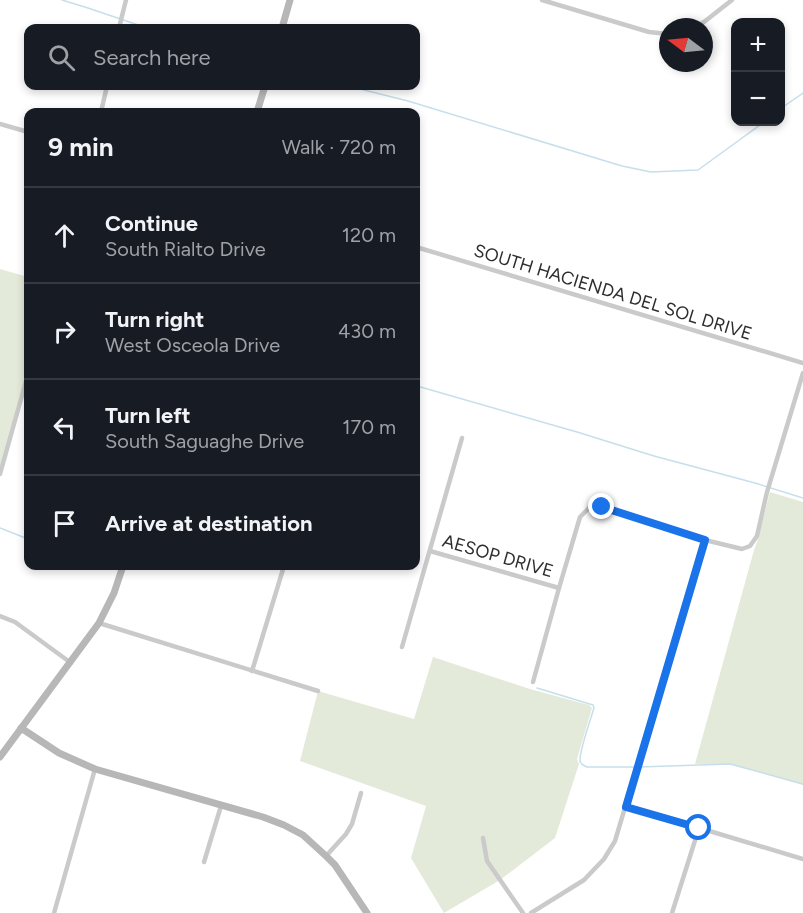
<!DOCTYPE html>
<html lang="en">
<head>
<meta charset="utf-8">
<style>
	:root { --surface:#171b24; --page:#20242c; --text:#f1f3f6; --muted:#9ea1a6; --line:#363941 }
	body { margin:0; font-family:Figtree,sans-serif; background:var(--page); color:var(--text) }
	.controls { position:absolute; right:18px; top:18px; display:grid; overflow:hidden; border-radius:12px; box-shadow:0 3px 9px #0003 }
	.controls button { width:54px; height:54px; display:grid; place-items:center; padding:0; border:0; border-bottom:2px solid var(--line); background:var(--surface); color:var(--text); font:30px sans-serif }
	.compass { position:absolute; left:659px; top:18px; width:54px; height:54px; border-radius:50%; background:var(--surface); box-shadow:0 3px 9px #0003; rotate:286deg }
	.stop { position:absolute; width:18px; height:18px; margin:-14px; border:4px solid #1a73e8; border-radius:50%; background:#fff }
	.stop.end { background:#1a73e8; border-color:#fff; box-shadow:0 2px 6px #0008 }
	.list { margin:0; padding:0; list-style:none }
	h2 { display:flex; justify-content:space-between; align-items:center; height:78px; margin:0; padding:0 24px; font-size:26px }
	h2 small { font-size:20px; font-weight:400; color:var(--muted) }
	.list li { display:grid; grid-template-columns:39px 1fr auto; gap:18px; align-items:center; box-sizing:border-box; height:96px; padding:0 24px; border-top:2px solid var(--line) }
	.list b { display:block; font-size:22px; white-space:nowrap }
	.list p { margin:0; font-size:20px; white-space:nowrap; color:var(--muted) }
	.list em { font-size:20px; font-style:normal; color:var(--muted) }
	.icon { flex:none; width:33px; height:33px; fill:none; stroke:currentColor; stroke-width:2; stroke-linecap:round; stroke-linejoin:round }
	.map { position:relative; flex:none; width:803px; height:913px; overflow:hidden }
	.search { position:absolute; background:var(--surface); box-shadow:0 3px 9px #0003; left:24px; top:24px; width:396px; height:66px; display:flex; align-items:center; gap:15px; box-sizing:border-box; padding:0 21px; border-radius:12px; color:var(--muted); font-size:22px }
	.panel { position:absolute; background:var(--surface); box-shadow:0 3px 9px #0003; left:24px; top:108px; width:396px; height:462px; border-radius:12px }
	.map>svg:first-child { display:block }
	.green { fill:#e4eada }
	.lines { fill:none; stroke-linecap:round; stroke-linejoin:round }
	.stream { stroke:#c6dfea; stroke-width:1.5 }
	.street { stroke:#cacaca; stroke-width:4.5 }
	.secondary { stroke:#b7b7b7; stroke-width:7 }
	.route { stroke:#1a73e8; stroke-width:8 }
	.labels { text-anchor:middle; stroke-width:6; stroke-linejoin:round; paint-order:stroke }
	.street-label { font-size:18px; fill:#2d2d2d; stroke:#fff }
</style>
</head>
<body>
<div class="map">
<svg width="803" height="913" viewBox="0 0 803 913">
	<rect width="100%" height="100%" fill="#fff"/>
	<g class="green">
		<polygon points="0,269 28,277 28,374 0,474"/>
		<polygon points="770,492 803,502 803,785 730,764 695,764 754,550 758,539"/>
		<polygon points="433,657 530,689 589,705 592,708 577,759 579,764 555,838 500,880 444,913 411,858 426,806 300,761 318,691 414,719"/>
	</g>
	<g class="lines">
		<g class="stream">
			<polyline points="62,0 88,8 147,28"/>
			<polyline points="348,86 408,101 622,166 651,172 698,170 764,122"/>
			<polyline points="780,109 803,93"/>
			<polyline points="416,389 417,386 577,432 654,456 755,483 803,498"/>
			<polyline points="0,528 28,539"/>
			<path d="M537 688 593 705 594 708C591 718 579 752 580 761 581 765 583 765 587 767H634"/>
			<polyline points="639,767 730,764 803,784"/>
		</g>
		<g class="street">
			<polyline points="542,0 649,32 668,34"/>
			<polyline points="694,27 704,22 732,0"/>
			<polyline points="119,28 126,0"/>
			<polyline points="101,112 107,86"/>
			<polyline points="0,124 28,132"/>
			<polyline points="416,247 803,363"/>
			<polyline points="0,474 28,374"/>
			<polyline points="430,551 559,588"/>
			<polyline points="0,616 15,622 71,663"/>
			<polyline points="99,623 318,691"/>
			<polyline points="402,647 462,438"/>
			<polyline points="252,671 284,566"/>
			<polyline points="533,682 559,588 580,517 590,507 602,506 705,540 742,549 750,546 757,536 767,492 803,373"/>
			<polyline points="626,806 803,859"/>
			<polyline points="483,838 487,861 523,913"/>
			<polyline points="326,856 346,834 352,824 361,793"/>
			<polyline points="204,862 221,806"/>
			<polyline points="54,913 95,769"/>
			<polyline points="531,913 584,880 604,859 615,841 705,540"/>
			<polyline points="672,913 699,828"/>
		</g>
		<g class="secondary">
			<polyline points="282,28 290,0"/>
			<polyline points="257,112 265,86"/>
			<polyline points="21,728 59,753 95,769 263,817 284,825 303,835 326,856 335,865 367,913"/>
			<polyline points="0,757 99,623 114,593 123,566"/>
		</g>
	</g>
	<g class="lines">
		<polyline class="route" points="602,507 705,540 626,807 699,828"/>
	</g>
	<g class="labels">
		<g class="street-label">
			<text transform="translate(613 292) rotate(17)" y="6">SOUTH HACIENDA DEL SOL DRIVE</text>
			<text transform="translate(498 556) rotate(16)" y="6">AESOP DRIVE</text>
		</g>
	</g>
</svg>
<div class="controls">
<button>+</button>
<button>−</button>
</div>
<svg class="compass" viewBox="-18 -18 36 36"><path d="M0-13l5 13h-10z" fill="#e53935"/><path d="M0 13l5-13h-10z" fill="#9ea1a6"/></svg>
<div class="stop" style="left:699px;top:828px"></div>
<div class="stop end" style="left:602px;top:507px"></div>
<div class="search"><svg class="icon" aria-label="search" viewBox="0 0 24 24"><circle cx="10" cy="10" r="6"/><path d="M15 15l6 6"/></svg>Search here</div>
<section class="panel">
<h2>9 min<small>Walk · 720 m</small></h2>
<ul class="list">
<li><svg class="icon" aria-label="ahead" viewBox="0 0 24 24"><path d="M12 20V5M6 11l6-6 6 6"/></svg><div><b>Continue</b><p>South Rialto Drive</p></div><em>120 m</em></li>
<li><svg class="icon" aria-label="right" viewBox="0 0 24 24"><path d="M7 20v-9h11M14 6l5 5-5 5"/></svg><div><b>Turn right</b><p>West Osceola Drive</p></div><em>430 m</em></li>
<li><svg class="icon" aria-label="left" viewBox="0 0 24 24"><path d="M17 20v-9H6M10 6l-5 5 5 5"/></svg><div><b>Turn left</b><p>South Saguaghe Drive</p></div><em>170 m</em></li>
<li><svg class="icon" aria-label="arrive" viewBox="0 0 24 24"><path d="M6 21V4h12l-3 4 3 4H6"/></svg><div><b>Arrive at destination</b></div></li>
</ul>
</section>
</div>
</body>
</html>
